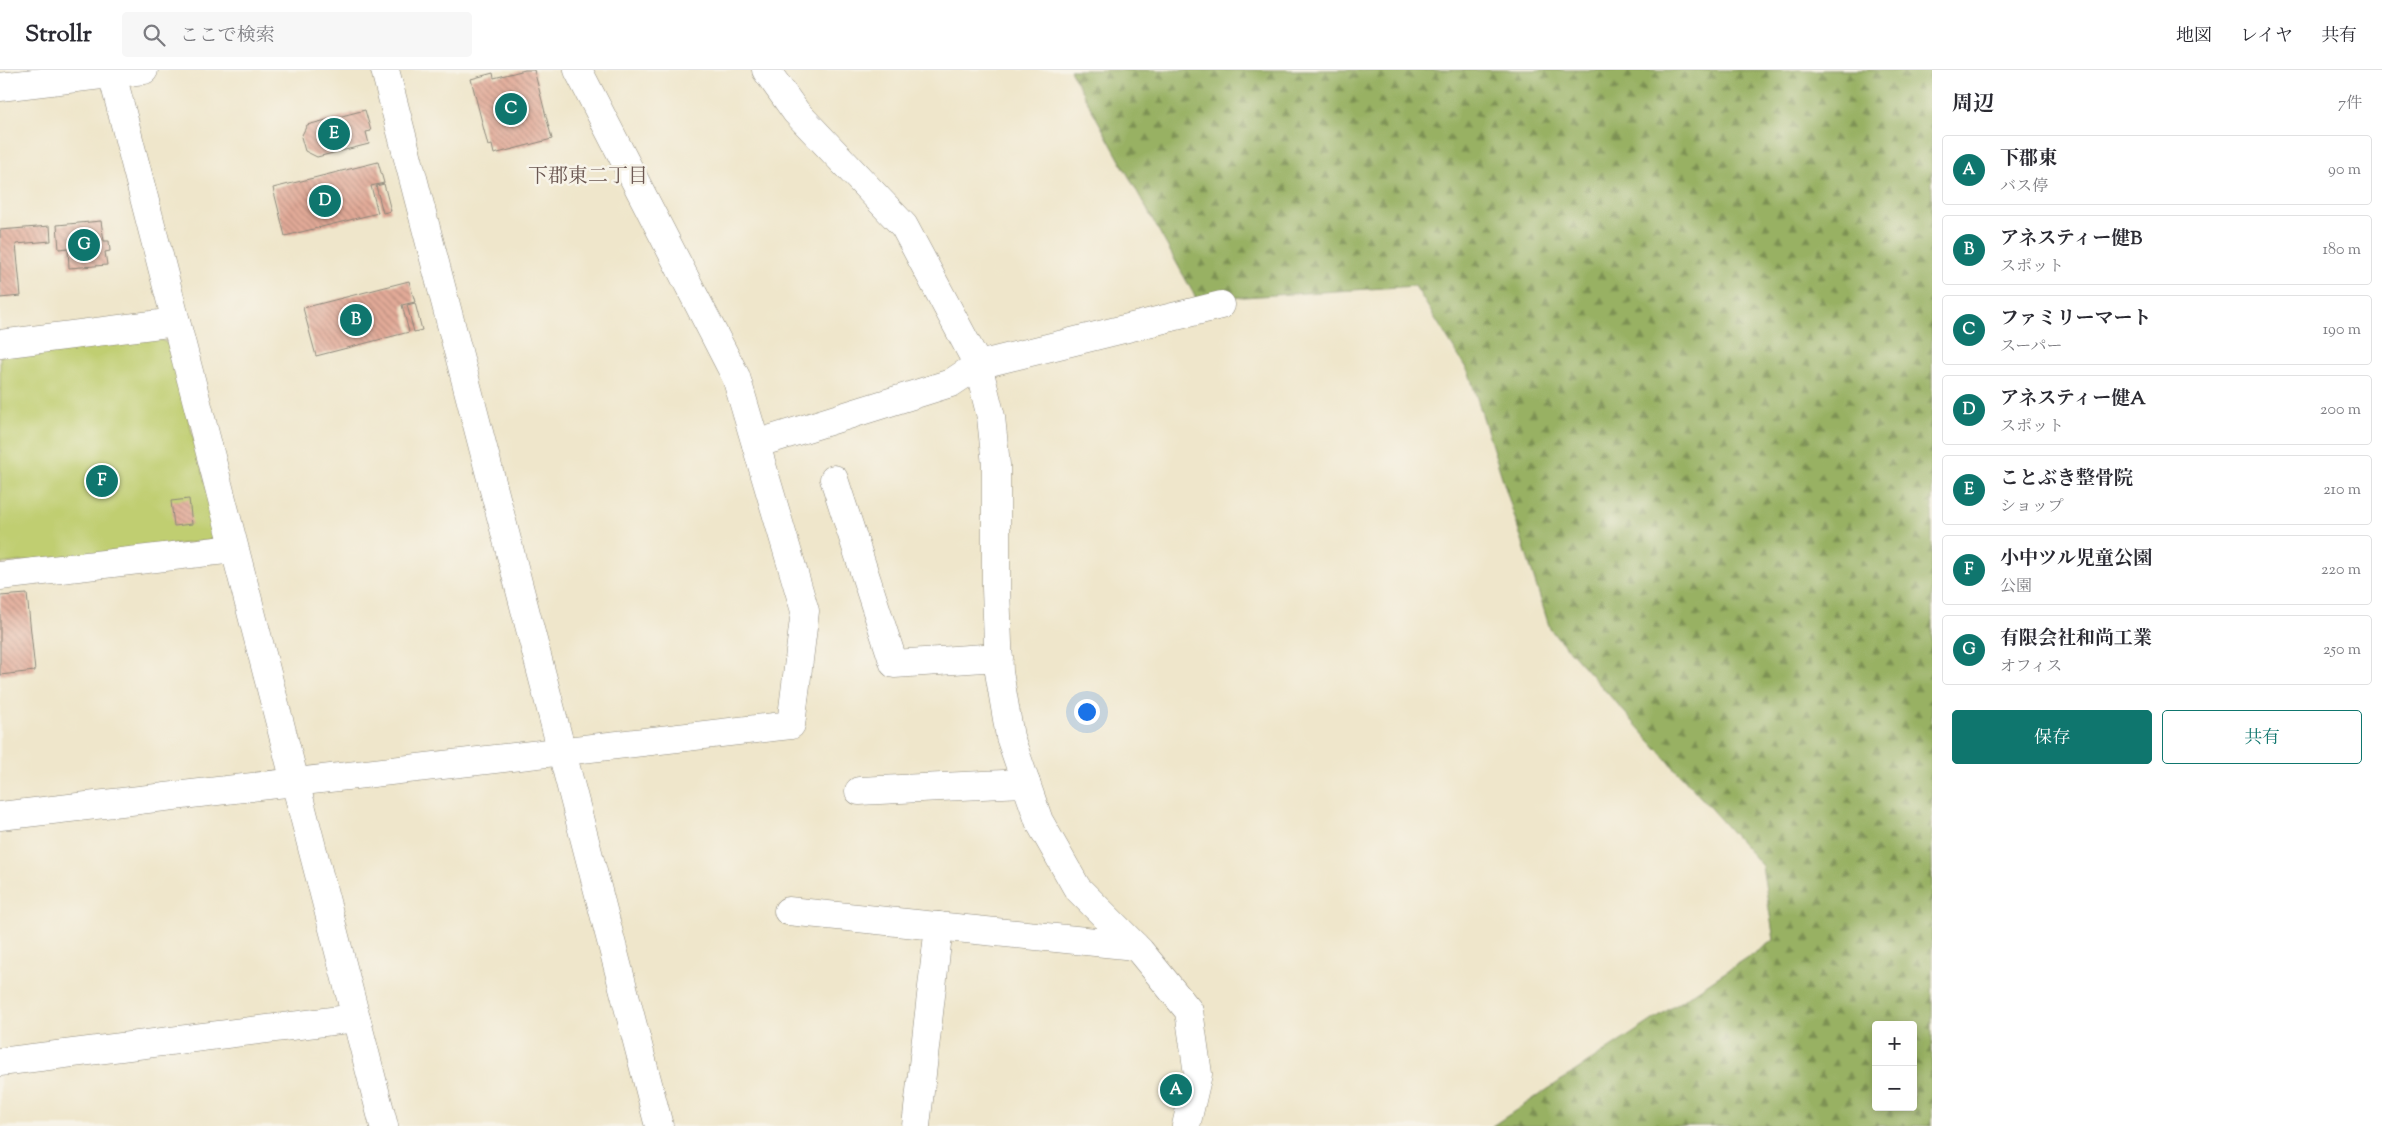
<!DOCTYPE html>
<html lang="ja">
<head>
<meta charset="utf-8">
<style>
	:root { --surface:#fff; --page:#f7f7f7; --text:#2b2b33; --muted:#7c7c81; --line:#e1e1e2; --accent:#0f766e }
	body { margin:0; font-family:"Sorts Mill Goudy","Noto Serif JP",serif; background:var(--page); color:var(--text) }
	.controls { position:absolute; right:15px; bottom:15px; display:grid; overflow:hidden; border-radius:5px; box-shadow:0 2px 8px #0003 }
	.controls button { width:45px; height:45px; display:grid; place-items:center; padding:0; border:0; border-bottom:1px solid var(--line); background:var(--surface); color:var(--text); font:25px sans-serif }
	.you { position:absolute; left:1086px; top:641px; width:18px; height:18px; margin:-12px; border:4px solid #fff; border-radius:50%; background:#1a73e8; box-shadow:0 0 0 8px #1a73e833 }
	.badge { display:grid; place-items:center; width:32px; height:32px; border-radius:50%; background:var(--accent); color:#fff; font-size:16px; font-weight:700 }
	.pin { position:absolute; translate:-50% -50%; border:2px solid #fff; box-shadow:0 1px 5px #0006 }
	.list { margin:0; padding:0; list-style:none }
	h2 { display:flex; justify-content:space-between; align-items:center; height:65px; margin:0; padding:0 20px; font-size:21px }
	h2 small { font-size:16px; font-weight:400; color:var(--muted) }
	.list li { display:grid; grid-template-columns:32px 1fr auto; gap:15px; align-items:center; box-sizing:border-box; height:70px; margin:0 10px 10px; padding:0 10px; border:1px solid var(--line); border-radius:5px }
	.list b { display:block; font-size:19px; white-space:nowrap }
	.list p { margin:0; font-size:16px; white-space:nowrap; color:var(--muted) }
	.list em { font-size:16px; font-style:normal; color:var(--muted) }
	.actions { display:flex; gap:10px; padding:15px 20px }
	.actions a { flex:1; padding:11px 0; border:1px solid var(--accent); border-radius:5px; text-align:center; font-size:18px; color:var(--accent) }
	.actions .main { background:var(--accent); color:#fff }
	.icon { flex:none; width:28px; height:28px; fill:none; stroke:currentColor; stroke-width:2; stroke-linecap:round; stroke-linejoin:round }
	.map { position:relative; flex:none; width:1932px; height:1056px; overflow:hidden }
	header { display:flex; align-items:center; gap:30px; box-sizing:border-box; height:70px; padding:0 25px; background:var(--surface); border-bottom:1px solid var(--line) }
	header strong { font-size:24px }
	nav { display:flex; gap:28px; margin-inline-start:auto; font-size:18px }
	.search { width:350px; height:45px; background:var(--page); display:flex; align-items:center; gap:12px; box-sizing:border-box; padding:0 18px; border-radius:5px; color:var(--muted); font-size:19px }
	main { display:flex }
	aside { flex:1; background:var(--surface) }
	.map>svg:first-child { display:block }
	.forest { fill:url(#forest-firs); stroke:#626e47; fill-rule:evenodd }
	.green { fill:#c0ce71; stroke:#767c4e }
	.building { fill:url(#building-back-hatch) }
	.lines { fill:none; stroke-linecap:round; stroke-linejoin:round }
	.minor-casing { stroke:#8d887b; stroke-width:29 }
	.minor { stroke:#fff; stroke-width:28 }
	.labels { text-anchor:middle; stroke-width:5; stroke-linejoin:round; paint-order:stroke }
	.neighbourhood-label { font-size:20px; fill:#6b5751; stroke:#f7f3e8 }
</style>
</head>
<body>
<header>
<strong>Strollr</strong>
<div class="search"><svg class="icon" aria-label="search" viewBox="0 0 24 24"><circle cx="10" cy="10" r="6"/><path d="M15 15l6 6"/></svg>ここで検索</div>
<nav><a>地図</a><a>レイヤ</a><a>共有</a></nav>
</header>
<main>
<div class="map">
<svg width="1932" height="1056" viewBox="0 0 1932 1056">
	<defs>
		<pattern id="forest-firs" width="22" height="20" patternUnits="userSpaceOnUse" patternTransform="scale(1.25)"><rect width="22" height="20" fill="#98b163"/><path d="M5 1l3.5 6h-7zM16 11l3.5 6h-7z" fill="#7c9052"/></pattern>
		<pattern id="building-back-hatch" width="6" height="6" patternUnits="userSpaceOnUse" patternTransform="scale(1.25)"><rect width="6" height="6" fill="#e2aa98"/><path d="M-1 5l2 2M0 0l6 6M5-1l2 2" fill="none" stroke="#b78b7c"/></pattern>
	</defs>
	<rect width="100%" height="100%" fill="#f7f3e8"/>
	<filter id="ink" filterUnits="userSpaceOnUse"><feTurbulence type="fractalNoise" baseFrequency=".02" numOctaves="2"/><feDisplacementMap in="SourceGraphic" scale="10" xChannelSelector="R" yChannelSelector="G"/><feConvolveMatrix kernelMatrix="1 2 1 2 8 2 1 2 1" color-interpolation-filters="sRGB"/></filter>
	<filter id="wash" filterUnits="userSpaceOnUse"><feTurbulence type="fractalNoise" baseFrequency=".0096" numOctaves="4" result="noise"/><feDisplacementMap in="SourceGraphic" scale="20" xChannelSelector="R" yChannelSelector="G"/><feGaussianBlur stdDeviation="1.12" result="paint"/><feColorMatrix in="noise" values="0 0 0 0 0 0 0 0 0 0 0 0 0 0 0 0 0 1.4 0 .05"/><feComposite in="paint" operator="in"/></filter>
	<g filter="url(#wash)">
		<rect width="100%" height="100%" fill="#efe6cb"/>
		<path class="forest" d="M1070 0H1932V1056H1492L1774 870 1762 796 1550 559 1469 303 1415 216 1197 230ZM1876 955H1913V1037H1876Z"/>
		<polygon class="green" points="156,267 169,274 217,457 210,471 0,494 0,286"/>
		<g id="blocks">
			<g class="building">
				<polygon points="525,0 534,0 552,69 494,84 492,75 488,76 471,9 493,3 494,8"/>
				<polygon points="365,40 371,61 366,62 369,74 317,87 305,81 301,67 307,55"/>
				<polygon points="378,92 384,113 371,116 378,143 285,166 273,118"/>
				<polygon points="384,114 391,141 383,143 376,116"/>
				<polygon points="101,151 104,171 109,171 110,181 105,182 107,195 69,198 68,178 59,179 57,155"/>
				<polygon points="50,156 51,171 16,174 21,226 0,228 0,160"/>
				<polygon points="409,211 415,232 402,235 409,262 316,286 303,238"/>
				<polygon points="415,233 422,260 414,262 407,235"/>
				<polygon points="189,429 192,454 174,456 171,431"/>
				<polygon points="27,524 35,601 0,605 0,526"/>
			</g>
		</g>
	</g>
	<g filter="url(#ink)">
		<use href="#blocks" fill-opacity="0" stroke="#8d887b" stroke-width="1"/>
		<g class="lines">
			<defs>
				<g id="minor">
					<polyline points="111,0 384,1056"/>
					<polyline points="385,0 659,1056"/>
					<polyline points="766,0 796,42 904,156 978,295 991,347 996,395 996,518 999,602 1010,667 1039,751 1077,818 1140,881 1189,941 1198,1004 1186,1056"/>
					<polyline points="0,17 144,0"/>
					<polyline points="0,274 176,252"/>
					<polyline points="756,374 951,313 978,295 1221,235"/>
					<polyline points="834,409 894,594 999,587"/>
					<polyline points="0,506 234,479"/>
					<polyline points="859,721 1026,713"/>
					<polyline points="0,746 791,655 805,541 736,307 578,0"/>
					<polyline points="788,841 1135,876"/>
					<polyline points="0,992 356,948"/>
					<polyline points="916,1056 939,856"/>
				</g>
			</defs>
			<use href="#minor" class="minor-casing"/>
			<use href="#minor" class="minor"/>
		</g>
	</g>
	<g class="labels">
		<g class="neighbourhood-label">
			<text x="588" y="112">下郡東二丁目</text>
		</g>
	</g>
</svg>
<div class="controls">
<button>+</button>
<button>−</button>
</div>
<div class="you"></div>
<div class="pin badge" style="left:1176px;top:1020px">A</div>
<div class="pin badge" style="left:356px;top:250px">B</div>
<div class="pin badge" style="left:511px;top:39px">C</div>
<div class="pin badge" style="left:325px;top:131px">D</div>
<div class="pin badge" style="left:334px;top:64px">E</div>
<div class="pin badge" style="left:102px;top:411px">F</div>
<div class="pin badge" style="left:84px;top:175px">G</div>
</div>
<aside>
<h2>周辺<small>7件</small></h2>
<ul class="list">
<li><span class="badge">A</span><div><b>下郡東</b><p>バス停</p></div><em>90 m</em></li>
<li><span class="badge">B</span><div><b>アネスティー健B</b><p>スポット</p></div><em>180 m</em></li>
<li><span class="badge">C</span><div><b>ファミリーマート</b><p>スーパー</p></div><em>190 m</em></li>
<li><span class="badge">D</span><div><b>アネスティー健A</b><p>スポット</p></div><em>200 m</em></li>
<li><span class="badge">E</span><div><b>ことぶき整骨院</b><p>ショップ</p></div><em>210 m</em></li>
<li><span class="badge">F</span><div><b>小中ツル児童公園</b><p>公園</p></div><em>220 m</em></li>
<li><span class="badge">G</span><div><b>有限会社和尚工業</b><p>オフィス</p></div><em>250 m</em></li>
</ul>
<div class="actions"><a class="main">保存</a><a>共有</a></div>
</aside>
</main>
</body>
</html>
